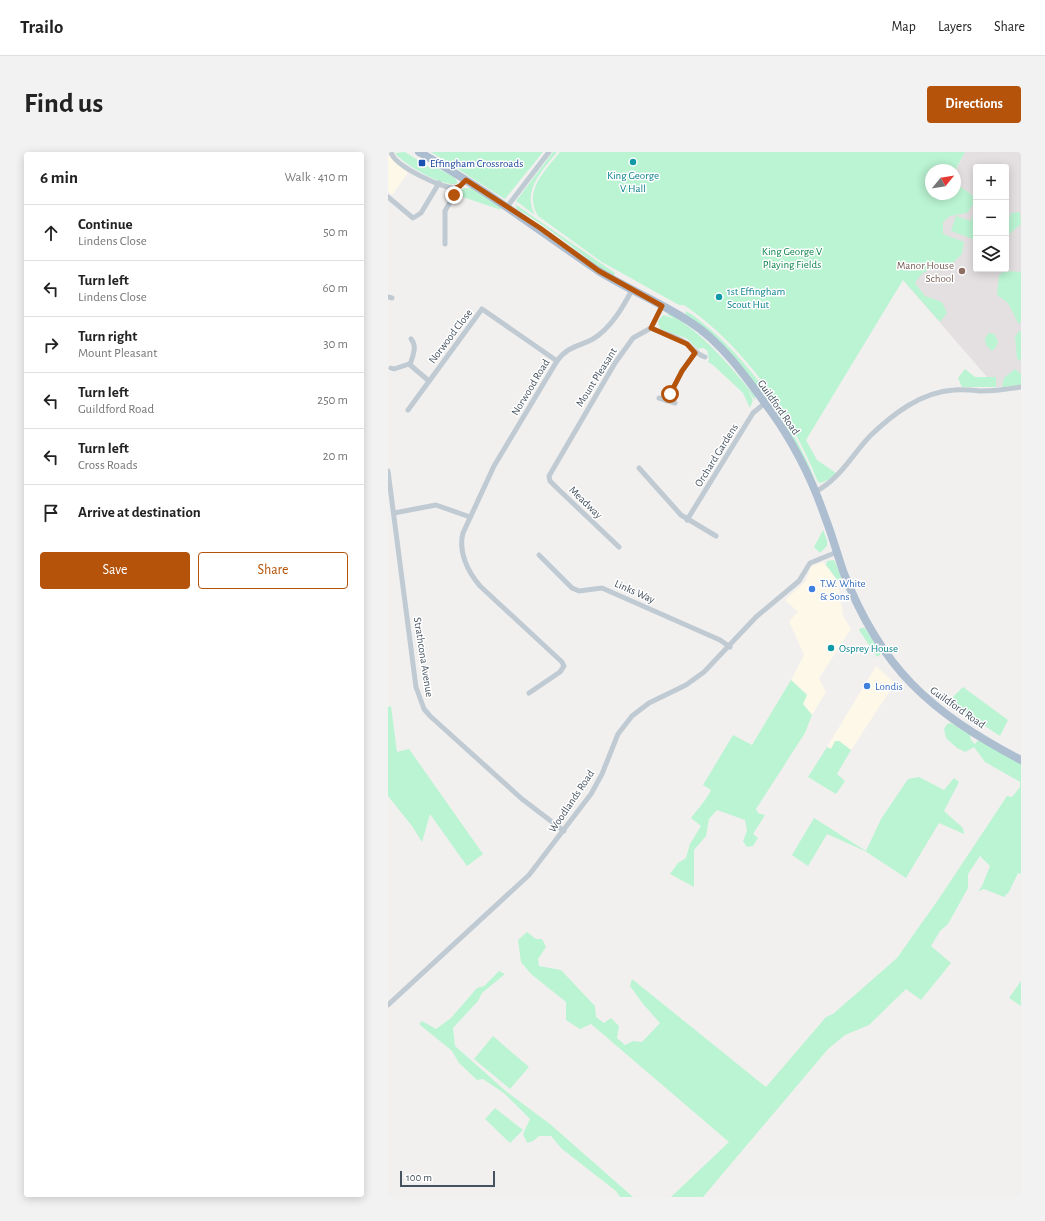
<!DOCTYPE html>
<html lang="en">
<head>
<meta charset="utf-8">
<style>
	:root { --surface:#fff; --page:#f2f2f2; --text:#222; --muted:#767676; --line:#e0e0e0; --accent:#b45309 }
	body { margin:0; font-family:"Alegreya Sans",sans-serif; background:var(--page); color:var(--text) }
	.controls { position:absolute; right:12px; top:12px; display:grid; overflow:hidden; border-radius:4px; box-shadow:0 2px 10px #0003 }
	.controls button { width:36px; height:36px; display:grid; place-items:center; padding:0; border:0; border-bottom:1px solid var(--line); background:var(--surface); color:var(--text); font:20px sans-serif }
	.compass { position:absolute; left:537px; top:12px; width:36px; height:36px; border-radius:50%; background:var(--surface); box-shadow:0 2px 10px #0003; rotate:60deg }
	.scale { position:absolute; left:12px; bottom:10px; width:95px; box-sizing:border-box; padding-left:4px; border:2px solid #45525f; border-top:0; font-size:11px; line-height:14px; white-space:nowrap; color:#45525f; -webkit-text-stroke:3px #fff; paint-order:stroke }
	.stop { position:absolute; width:12px; height:12px; margin:-9px; border:3px solid #b45309; border-radius:50%; background:#fff }
	.stop.end { background:#b45309; border-color:#fff; box-shadow:0 1px 4px #0008 }
	.list { margin:0; padding:0; list-style:none }
	h2 { display:flex; justify-content:space-between; align-items:center; height:52px; margin:0; padding:0 16px; font-size:17px }
	h2 small { font-size:13px; font-weight:400; color:var(--muted) }
	.list li { display:grid; grid-template-columns:26px 1fr auto; gap:12px; align-items:center; box-sizing:border-box; height:56px; padding:0 16px; border-top:1px solid var(--line) }
	.list b { display:block; font-size:15px; white-space:nowrap }
	.list p { margin:0; font-size:13px; white-space:nowrap; color:var(--muted) }
	.list em { font-size:13px; font-style:normal; color:var(--muted) }
	.actions { display:flex; gap:8px; padding:12px 16px }
	.actions a { flex:1; padding:9px 0; border:1px solid var(--accent); border-radius:4px; text-align:center; font-size:14px; color:var(--accent) }
	.actions .main { background:var(--accent); color:#fff }
	.icon { flex:none; width:22px; height:22px; fill:none; stroke:currentColor; stroke-width:2; stroke-linecap:round; stroke-linejoin:round }
	.map { position:relative; flex:none; width:633px; height:1045px; overflow:hidden; border-radius:4px }
	header { display:flex; align-items:center; gap:24px; box-sizing:border-box; height:56px; padding:0 20px; background:var(--surface); border-bottom:1px solid var(--line) }
	header strong { font-size:19px }
	nav { display:flex; gap:22px; margin-inline-start:auto; font-size:14px }
	.intro { display:flex; align-items:center; justify-content:space-between; box-sizing:border-box; height:96px; padding:0 24px }
	h1 { margin:0; font-size:28px }
	.button { padding:10px 18px; border-radius:4px; background:var(--accent); color:#fff; font-size:14px; font-weight:700 }
	main { display:flex; gap:24px; padding:0 24px }
	aside { flex:1; background:var(--surface); border-radius:4px; box-shadow:0 2px 10px #0003 }
	.map>svg:first-child { display:block }
	.commercial { fill:#fef8e8 }
	.education { fill:#e4e0e1; fill-rule:evenodd }
	.green { fill:#baf4d2; fill-rule:evenodd }
	.lines { fill:none; stroke-linecap:round; stroke-linejoin:round }
	.street { stroke:#bfcad3; stroke-width:5 }
	.primary { stroke:#adbed1; stroke-width:8 }
	.route { stroke:#b45309; stroke-width:5 }
	.culture-dot { fill:#0f9aa8; stroke:#fff; stroke-width:1.5 }
	.transit-dot { fill:#1a4fb4; stroke:#fff; stroke-width:1.5 }
	.education-dot { fill:#8d6e63; stroke:#fff; stroke-width:1.5 }
	.shop-dot { fill:#3f7fe0; stroke:#fff; stroke-width:1.5 }
	.labels { text-anchor:middle; stroke-width:3; stroke-linejoin:round; paint-order:stroke }
	.transit-label { font-size:11px; fill:#164399; stroke:#fff; text-anchor:start }
	.culture-label { font-size:11px; fill:#0d838f; stroke:#fff; text-anchor:start }
	.park-label { font-size:11px; fill:#0d844c; stroke:#fff }
	.education-label { font-size:11px; fill:#785e54; stroke:#fff; text-anchor:end }
	.street-label { font-size:11px; fill:#45525f; stroke:#fff }
	.shop-label { font-size:11px; fill:#366cbe; stroke:#fff; text-anchor:start }
</style>
</head>
<body>
<header>
<strong>Trailo</strong>
<nav><a>Map</a><a>Layers</a><a>Share</a></nav>
</header>
<div class="intro"><h1>Find us</h1><a class="button">Directions</a></div>
<main>
<aside>
<h2>6 min<small>Walk · 410 m</small></h2>
<ul class="list">
<li><svg class="icon" aria-label="ahead" viewBox="0 0 24 24"><path d="M12 20V5M6 11l6-6 6 6"/></svg><div><b>Continue</b><p>Lindens Close</p></div><em>50 m</em></li>
<li><svg class="icon" aria-label="left" viewBox="0 0 24 24"><path d="M17 20v-9H6M10 6l-5 5 5 5"/></svg><div><b>Turn left</b><p>Lindens Close</p></div><em>60 m</em></li>
<li><svg class="icon" aria-label="right" viewBox="0 0 24 24"><path d="M7 20v-9h11M14 6l5 5-5 5"/></svg><div><b>Turn right</b><p>Mount Pleasant</p></div><em>30 m</em></li>
<li><svg class="icon" aria-label="left" viewBox="0 0 24 24"><path d="M17 20v-9H6M10 6l-5 5 5 5"/></svg><div><b>Turn left</b><p>Guildford Road</p></div><em>250 m</em></li>
<li><svg class="icon" aria-label="left" viewBox="0 0 24 24"><path d="M17 20v-9H6M10 6l-5 5 5 5"/></svg><div><b>Turn left</b><p>Cross Roads</p></div><em>20 m</em></li>
<li><svg class="icon" aria-label="arrive" viewBox="0 0 24 24"><path d="M6 21V4h12l-3 4 3 4H6"/></svg><div><b>Arrive at destination</b></div></li>
</ul>
<div class="actions"><a class="main">Save</a><a>Share</a></div>
</aside>
<div class="map">
<svg width="633" height="1045" viewBox="0 0 633 1045">
	<rect width="100%" height="100%" fill="#f2f0ef"/>
	<g class="commercial">
		<polygon points="0,3 20,21 4,43 0,39"/>
		<polygon points="435,410 450,429 455,464 463,477 431,526 438,540 424,563 415,552 419,542 403,528 416,503 401,469 410,460 397,448 418,429 422,415"/>
		<polygon points="488,514 507,531 463,598 451,589 443,597 439,595"/>
	</g>
	<path class="education" d="M577 0H633V233L608 235V225H599L515 128 567 42V20ZM588 15H618V117H588Z"/>
	<g class="green">
		<path d="M17 0 33 10V11L45 17 47 15 66 25 70 31C57 37 15 12 7 1Z"/>
		<polygon points="43,0 155,0 117,47"/>
		<path d="M165 0H169C154 19 134 38 147 63L128 49Z"/>
		<path d="M172 0H577L568 17 570 33 584 43 587 50 579 61 562 64 555 70V82L576 90 574 102 560 116C544 115 536 117 527 131L537 144 554 150 559 161 552 170 515 128 418 288 429 308 448 321 444 326 433 331 430 330C404 264 356 193 296 153H291L214 110 150 64C135 39 157 19 172 0ZM543 18H567V42H543Z"/>
		<polygon points="76,36 83,36 112,55 113,58 69,43"/>
		<path d="M127 52 227 121 225 124C192 103 163 76 129 57Z"/>
		<polygon points="588,56 588,88 563,79 568,64 583,69"/>
		<polygon points="632,60 633,72 618,85 618,74 623,61"/>
		<polygon points="616,119 633,120 633,171 630,171 620,151 609,143 611,123"/>
		<path d="M297 159C306 162 314 171 322 177 368 217 405 273 428 330L386 257 298 163Z"/>
		<path d="M278 162H282C317 183 341 213 367 244V248L359 237 365 248 362 256 355 241 325 213 320 210 321 207 319 198 315 196 310 197 298 186 272 177 270 169 275 163 287 167Z"/>
		<polygon points="631,179 633,180 633,207 631,209 629,206 627,185"/>
		<polygon points="601,181 606,182 610,189 608,195 604,199 598,193 597,186"/>
		<polygon points="577,217 587,225 608,225 608,235 574,235 570,226"/>
		<polygon points="627,217 633,222 633,233 614,235 616,226"/>
		<polygon points="435,378 439,388 439,394 432,401 426,395"/>
		<polygon points="446,408 453,424 453,427 450,429 438,413 439,409"/>
		<polygon points="473,476 477,476 492,500 492,503 489,505 471,478"/>
		<path d="M403 528 419 543 415 552 424 563 417 581 368 657 370 661 377 663 365 682 370 686 365 694 359 695 355 689 359 679 357 668 329 658 321 667 318 684 306 698V735L282 722 290 711 298 706 302 692 313 674 303 666C310 656 318 649 323 638L315 633 345 583 364 593Z"/>
		<polygon points="575,535 620,568 612,584 560,550"/>
		<polygon points="3,554 9,600 21,597 95,702 79,714 42,662 34,690 24,674 0,644 0,555"/>
		<polygon points="563,571 582,583 583,588 587,592 590,588 633,612 633,722 630,721 621,740 616,745 596,737 590,739 594,734 602,714 592,704 580,722 580,736 560,772 552,779 543,794 563,811 533,848 518,837 481,873 457,883 440,897 315,1045 283,1045 341,990 203,872 192,877 178,868 178,850 143,822 133,810 130,788 139,780 148,787 154,787 158,795 150,807 151,814 173,818 207,854 208,865 216,871 223,866 231,874 229,886 237,893 245,889 254,890 272,871 255,852 242,834 244,827 378,935 438,865 445,862 509,806 550,748 619,644 624,645 632,635 632,630 597,610 586,595 577,600 569,596 558,586 556,577 559,572"/>
		<polygon points="447,589 451,589 463,598 449,622 457,629 448,642 420,625 439,595 443,597"/>
		<polygon points="531,625 556,638 566,626 571,630 556,659 575,676 576,682 551,671 518,726 477,699 439,682 420,714 404,703 426,666 478,699 493,667 520,627"/>
		<polygon points="111,819 117,822 94,841 90,849 65,876 67,894 119,940 162,972 245,1045 232,1045 228,1039 174,997 163,984 151,984 145,989 139,991 135,982 142,967 117,942 95,927 89,928 71,911 64,899 31,872 34,869 48,877 63,866 89,836 96,834"/>
		<polygon points="633,829 633,854 621,846"/>
		<polygon points="105,884 141,915 122,937 86,907"/>
		<polygon points="107,956 135,978 122,991 97,967"/>
	</g>
	<g class="lines">
		<g class="street">
			<path d="M3 0C6 14 55 37 68 36 72 35 75 31 78 28"/>
			<polyline points="0,45 25,66 33,61 51,31"/>
			<polyline points="119,55 161,0"/>
			<polyline points="57,92 57,59 66,43 68,36"/>
			<polyline points="0,145 4,146"/>
			<path d="M263 176C274 181 288 184 298 191 306 196 306 201 317 205"/>
			<path d="M22 213C24 205 30 195 23 187"/>
			<polyline points="3,216 6,217 21,212 41,229"/>
			<polyline points="271,246 287,251"/>
			<polyline points="279,249 294,219 307,201"/>
			<polyline points="20,258 94,157 169,209"/>
			<polyline points="251,316 293,363 328,384"/>
			<polyline points="0,319 28,535 36,557 42,564 134,647 176,679"/>
			<path d="M427 340C451 328 464 303 482 284 505 262 533 240 566 238 575 237 584 238 593 239 607 239 620 237 633 235"/>
			<polyline points="6,361 48,353 82,365"/>
			<polyline points="299,368 365,261 377,251"/>
			<polyline points="231,395 169,336 162,329 161,324 227,211 245,186 263,176 274,154"/>
			<polyline points="151,403 184,436 191,439 214,436 332,488 342,495"/>
			<path d="M141 541 172 520 176 514 174 510 92 434C80 420 70 400 75 381L106 314 169 209C180 194 190 195 205 187 223 176 235 155 244 138"/>
			<polyline points="0,853 141,723 203,642 214,622 230,582 244,564 261,551 298,533 316,520 368,465 411,429 422,411 449,400"/>
		</g>
		<path class="primary" d="M31 0C94 35 150 78 209 118 239 137 272 150 302 170 333 189 361 229 382 258 405 290 424 327 437 365 444 383 449 401 455 419 493 517 542 560 633 608"/>
	</g>
	<g class="lines">
		<polyline class="route" points="66,43 68,36 72,34 78,28 152,76 211,119 274,154 263,176 299,192 307,201 294,219 282,242"/>
	</g>
	<g class="culture-dot">
		<circle cx="245" cy="10" r="4"/>
		<circle cx="331" cy="145" r="4"/>
		<circle cx="443" cy="496" r="4"/>
	</g>
	<rect class="transit-dot" x="30" y="7" width="8" height="8" rx="2"/>
	<circle class="education-dot" cx="574" cy="119" r="4"/>
	<g class="shop-dot">
		<circle cx="424" cy="437" r="4"/>
		<circle cx="479" cy="534" r="4"/>
	</g>
	<g class="labels">
		<g class="transit-label">
			<text x="42" y="15">Effingham Crossroads</text>
		</g>
		<g class="culture-label">
			<text x="245" y="27" text-anchor="middle">King George<tspan x="245" dy="13">V Hall</tspan></text>
			<text x="339" y="143">1st Effingham<tspan x="339" dy="13">Scout Hut</tspan></text>
			<text x="451" y="500">Osprey House</text>
		</g>
		<g class="park-label">
			<text x="404" y="103">King George V<tspan x="404" dy="13">Playing Fields</tspan></text>
		</g>
		<g class="education-label">
			<text x="566" y="117">Manor House<tspan x="566" dy="13">School</tspan></text>
		</g>
		<g class="street-label">
			<text transform="translate(62 184) rotate(-53)" y="4">Norwood Close</text>
			<text transform="translate(208 225) rotate(-58)" y="4">Mount Pleasant</text>
			<text transform="translate(142 235) rotate(-59)" y="4">Norwood Road</text>
			<text transform="translate(391 255) rotate(55)" y="4">Guildford Road</text>
			<text transform="translate(328 303) rotate(-58)" y="4">Orchard Gardens</text>
			<text transform="translate(198 350) rotate(44)" y="4">Meadway</text>
			<text transform="translate(247 439) rotate(24)" y="4">Links Way</text>
			<text transform="translate(36 505) rotate(81)" y="4">Strathcona Avenue</text>
			<text transform="translate(570 555) rotate(35)" y="4">Guildford Road</text>
			<text transform="translate(183 649) rotate(-56)" y="4">Woodlands Road</text>
		</g>
		<g class="shop-label">
			<text x="432" y="435">T.W. White<tspan x="432" dy="13">&amp; Sons</tspan></text>
			<text x="487" y="538">Londis</text>
		</g>
	</g>
</svg>
<div class="controls">
<button>+</button>
<button>−</button>
<button><svg class="icon" aria-label="layers" viewBox="0 0 24 24"><path d="M12 4l9 5-9 5-9-5zM3 14l9 5 9-5"/></svg></button>
</div>
<svg class="compass" viewBox="-18 -18 36 36"><path d="M0-13l5 13h-10z" fill="#e53935"/><path d="M0 13l5-13h-10z" fill="#767676"/></svg>
<div class="scale">100 m</div>
<div class="stop" style="left:282px;top:242px"></div>
<div class="stop end" style="left:66px;top:43px"></div>
</div>
</main>
</body>
</html>
